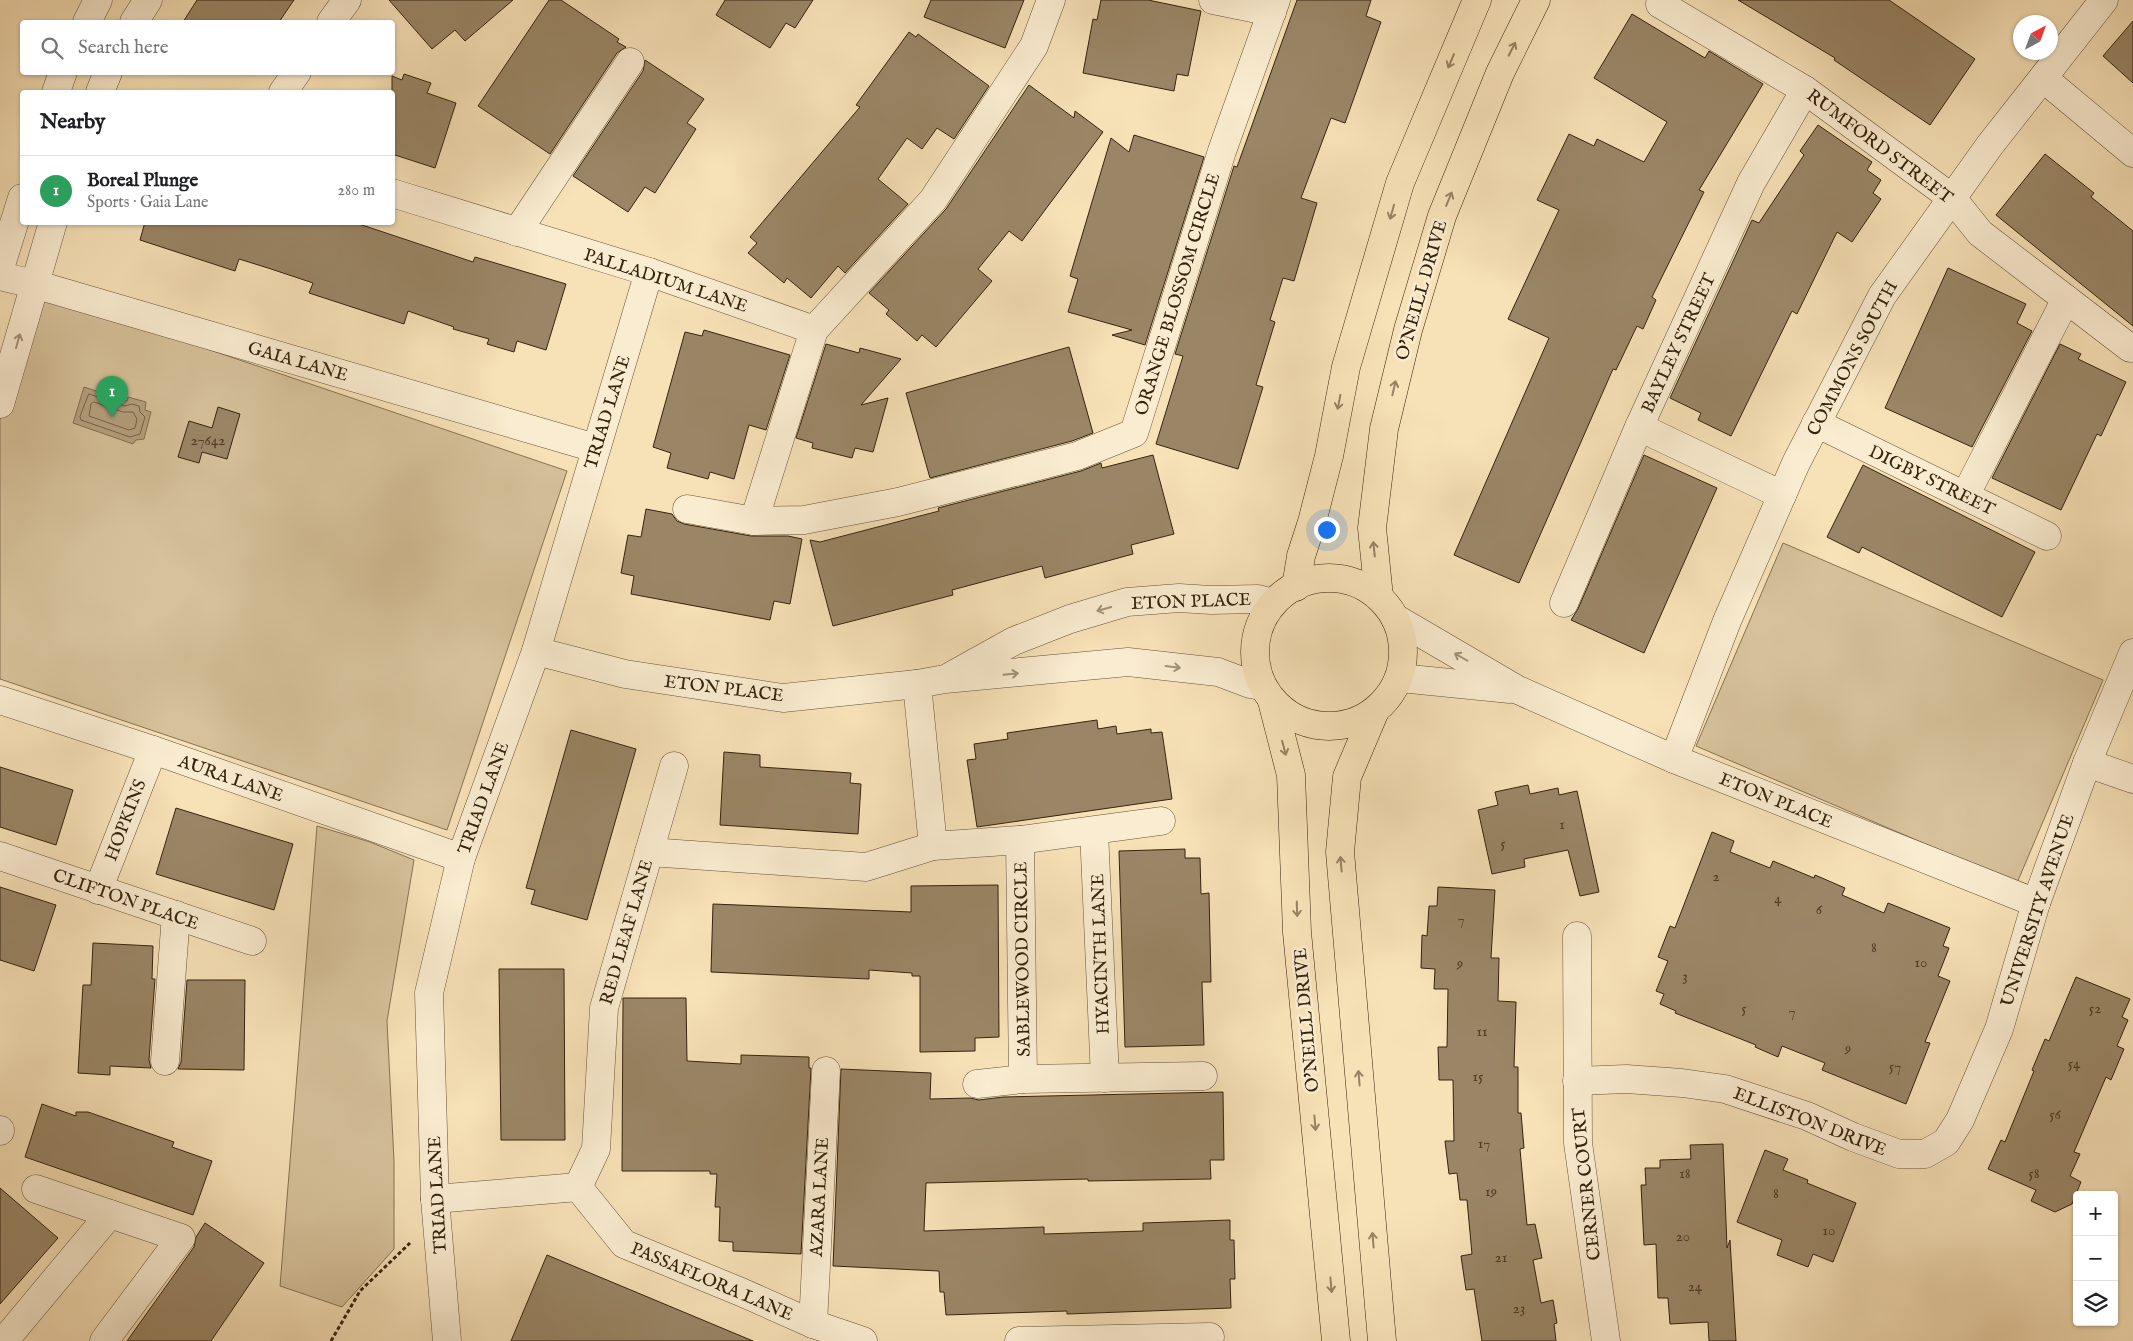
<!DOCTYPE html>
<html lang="en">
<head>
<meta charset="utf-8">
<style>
	:root { --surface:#fff; --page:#f2f2f2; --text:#202124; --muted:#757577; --line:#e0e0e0; --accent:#db2777 }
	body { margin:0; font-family:"IM FELL English",serif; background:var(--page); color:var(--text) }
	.controls { position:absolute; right:15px; bottom:15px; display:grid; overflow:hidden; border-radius:5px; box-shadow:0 1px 4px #0004 }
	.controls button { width:45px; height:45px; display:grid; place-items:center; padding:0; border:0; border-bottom:1px solid var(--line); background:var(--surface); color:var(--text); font:25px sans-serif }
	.compass { position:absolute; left:2013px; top:15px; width:45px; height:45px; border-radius:50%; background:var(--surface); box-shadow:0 1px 4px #0004; rotate:41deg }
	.you { position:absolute; left:1326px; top:529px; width:18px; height:18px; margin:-12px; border:4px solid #fff; border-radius:50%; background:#1a73e8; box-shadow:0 0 0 8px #1a73e833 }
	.badge { display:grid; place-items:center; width:32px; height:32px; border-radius:50%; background:var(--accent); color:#fff; font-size:16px; font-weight:700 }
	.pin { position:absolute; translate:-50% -41px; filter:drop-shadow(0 1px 2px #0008) }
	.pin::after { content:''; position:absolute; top:26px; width:18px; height:15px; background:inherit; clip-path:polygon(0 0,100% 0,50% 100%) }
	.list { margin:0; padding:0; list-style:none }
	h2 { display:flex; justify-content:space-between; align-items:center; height:65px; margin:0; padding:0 20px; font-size:21px }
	h2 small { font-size:16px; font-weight:400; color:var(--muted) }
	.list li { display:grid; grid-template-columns:32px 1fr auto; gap:15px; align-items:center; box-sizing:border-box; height:70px; padding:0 20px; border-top:1px solid var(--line) }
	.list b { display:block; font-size:19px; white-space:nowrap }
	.list p { margin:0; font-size:16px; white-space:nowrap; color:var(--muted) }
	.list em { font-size:16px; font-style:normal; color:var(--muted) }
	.icon { flex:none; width:28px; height:28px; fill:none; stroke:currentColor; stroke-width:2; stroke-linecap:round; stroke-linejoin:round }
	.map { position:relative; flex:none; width:2133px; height:1341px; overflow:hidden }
	.search { position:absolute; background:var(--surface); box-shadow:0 1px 4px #0004; left:20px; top:20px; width:375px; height:55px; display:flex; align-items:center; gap:12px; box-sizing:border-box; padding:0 18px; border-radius:5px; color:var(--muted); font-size:19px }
	.panel { position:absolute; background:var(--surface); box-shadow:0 1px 4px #0004; left:20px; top:90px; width:375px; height:135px; border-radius:5px }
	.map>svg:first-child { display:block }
	.green { fill:#d6c19a; stroke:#867254 }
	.water { fill:#b5a07e; stroke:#826e51 }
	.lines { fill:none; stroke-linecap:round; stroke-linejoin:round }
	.shore { stroke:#756246; stroke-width:1 }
	.building { fill:#9a8666; stroke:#35230e }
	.minor-casing { stroke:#665238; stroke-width:29 }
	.major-casing { stroke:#35230e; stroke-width:29 }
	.path { stroke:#35230e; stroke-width:3; stroke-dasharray:4 2.5; stroke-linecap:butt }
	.minor { stroke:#faecd0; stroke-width:28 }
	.major { stroke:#f7e1b7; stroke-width:28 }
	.oneway { stroke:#968262 }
	.oneway2 { stroke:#a19279 }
	.labels { text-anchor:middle; stroke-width:5; stroke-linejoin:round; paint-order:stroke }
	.number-label { font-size:15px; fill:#4e3c24 }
	.street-label { font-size:18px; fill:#35230e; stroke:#faecd0 }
</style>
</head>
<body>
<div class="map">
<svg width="2133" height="1341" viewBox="0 0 2133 1341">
	<rect width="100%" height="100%" fill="#f7e1b7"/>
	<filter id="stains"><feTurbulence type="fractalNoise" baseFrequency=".004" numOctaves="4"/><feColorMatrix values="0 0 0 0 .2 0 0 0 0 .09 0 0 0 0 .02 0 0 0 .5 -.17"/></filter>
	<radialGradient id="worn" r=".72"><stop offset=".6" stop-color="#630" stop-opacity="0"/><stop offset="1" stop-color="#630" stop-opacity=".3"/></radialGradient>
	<g class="green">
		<polygon points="42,293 567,471 447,830 0,679 0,419"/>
		<polygon points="1783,543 2103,680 2017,883 1696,746"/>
		<polygon points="317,826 370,842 414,860 387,1021 394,1161 394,1249 342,1307 280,1286"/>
	</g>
	<polygon class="water" points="84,387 127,401 128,397 146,402 145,410 151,412 144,439 136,440 133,444 73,423"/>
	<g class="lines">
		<g class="shore">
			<polygon points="89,394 125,406 132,404 139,406 140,412 145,417 140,434 130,437 81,420 80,417"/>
			<polygon points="94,402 123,412 133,412 137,419 135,428 129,430 89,416 91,404"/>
		</g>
	</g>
	<g class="building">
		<polygon points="197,0 294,0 279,22 183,22"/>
		<polygon points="389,0 513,0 465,41 455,30 432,49"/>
		<polygon points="549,0 561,0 619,39 617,42 626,47 617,53 550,154 478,106"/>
		<polygon points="725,0 813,0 795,28 786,23 770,48 716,15"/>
		<polygon points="931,0 1024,0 1005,48 924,17"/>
		<polygon points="1101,0 1148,0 1201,11 1188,76 1177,74 1174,91 1083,73 1093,19 1097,20"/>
		<polygon points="1297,0 1371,0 1366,16 1381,22 1345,123 1331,118 1301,198 1317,203 1294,281 1283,278 1270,320 1275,322 1256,385 1263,387 1238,469 1156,444 1183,356 1175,354 1234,166 1237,167"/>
		<polygon points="1738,0 1889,0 1975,59 1930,125 1834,60 1835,58"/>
		<polygon points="1632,14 1705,58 1709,51 1763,84 1699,190 1704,192 1652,297 1656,300 1643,329 1637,326 1616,370 1613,369 1519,583 1454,555 1549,338 1508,319 1559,210 1537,200 1569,134 1594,146 1597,139 1644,162 1667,122 1594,78"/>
		<polygon points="2133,21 2133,83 2103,56"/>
		<polygon points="909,32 916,37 918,34 989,86 954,139 937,128 922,149 907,138 878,179 908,204 845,273 838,266 811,298 787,278 784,283 748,253 757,243 750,237 860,107 856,105"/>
		<polygon points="645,60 704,99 687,123 696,129 655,193 645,187 628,212 573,176 643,71"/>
		<polygon points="404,74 431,83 427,93 456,103 435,168 392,154 392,76 402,80"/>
		<polygon points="1029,85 1074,118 1075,111 1103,132 1022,241 1009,231 978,269 992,281 936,347 922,335 917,341 886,314 889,310 869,293 946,209"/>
		<polygon points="1818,125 1872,162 1867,170 1881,180 1873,193 1881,199 1852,242 1837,232 1797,314 1792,311 1731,436 1698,420 1701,413 1670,398 1752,220 1759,223 1804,155 1800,151"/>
		<polygon points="1134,135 1204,157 1145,345 1112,335 1132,330 1068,312 1078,279 1070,276 1111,138 1129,152"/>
		<polygon points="2045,154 2094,193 2091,197 2133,231 2133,326 1996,215"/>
		<polygon points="145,222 353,222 473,262 475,257 566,284 546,350 517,341 514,352 487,344 489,339 453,329 454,327 408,311 404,324 309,293 313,283 268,268 239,259 235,271 140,240"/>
		<polygon points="1948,268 2026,304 2017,323 2032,331 1972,447 1885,408"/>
		<polygon points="704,330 790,355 766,430 749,425 734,479 710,472 708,479 667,468 671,453 653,447 685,332 702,336"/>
		<polygon points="826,344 859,353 860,348 901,359 861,405 888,398 873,452 855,448 852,458 812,448 813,443 796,438"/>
		<polygon points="2060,344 2081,354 2078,359 2126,382 2101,436 2097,434 2061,510 1992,478"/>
		<polygon points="1069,347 1093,433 1072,441 930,478 906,393"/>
		<polygon points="218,407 240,414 227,459 202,452 199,463 178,457 189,421 212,428"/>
		<polygon points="1153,455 1174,534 1131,545 1133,554 1045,578 1042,566 952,590 953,595 833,626 810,540 820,542 939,511 938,508 1081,471 1101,463 1102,468"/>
		<polygon points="1644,455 1717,488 1644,653 1571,620 1578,609"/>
		<polygon points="1863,465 2035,552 2002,617 1862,547 1859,553 1827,537"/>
		<polygon points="646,509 672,514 677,521 684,524 751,536 788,536 802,539 790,604 774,601 770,620 631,594 634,576 621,573 628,535 641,537"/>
		<polygon points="1097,720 1098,729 1116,726 1117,734 1151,729 1151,733 1162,732 1172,799 977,827 967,760 976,759 974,744 1008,739 1007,733"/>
		<polygon points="571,730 636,749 587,920 531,904 535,890 526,888"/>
		<polygon points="724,752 760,755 760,767 851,773 850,783 861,784 858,834 720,825"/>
		<polygon points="0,767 73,790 56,845 0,827"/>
		<polygon points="1528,785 1530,794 1558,788 1559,795 1577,791 1599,892 1580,896 1568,850 1524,859 1525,867 1492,874 1478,810 1498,805 1495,792"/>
		<polygon points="176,808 293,844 274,910 156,874"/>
		<polygon points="1712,832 1734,841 1730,852 1770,868 1773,861 1814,878 1815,875 1845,888 1842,895 1884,913 1888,903 1950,928 1943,946 1949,948 1938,976 1950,981 1925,1042 1930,1043 1906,1104 1822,1070 1825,1063 1782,1046 1778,1057 1755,1047 1756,1045 1675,1013 1676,1011 1660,1004 1664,994 1656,991 1668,961 1658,957 1670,926 1675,928"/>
		<polygon points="1185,849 1185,858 1200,858 1201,894 1209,893 1211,982 1202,982 1204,1045 1125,1047 1119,851"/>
		<polygon points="998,885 999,1037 975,1038 975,1051 920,1052 920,976 912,976 912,973 869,970 869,979 711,972 713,904 911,912 911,886"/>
		<polygon points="0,887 56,905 34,971 0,960"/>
		<polygon points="1438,887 1495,890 1491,958 1499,958 1498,1001 1516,1002 1514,1067 1518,1067 1518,1113 1521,1113 1524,1148 1520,1149 1527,1225 1535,1224 1542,1258 1533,1260 1541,1303 1553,1300 1557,1323 1554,1324 1556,1341 1482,1341 1474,1289 1466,1290 1461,1256 1472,1254 1467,1200 1460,1200 1457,1173 1449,1174 1445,1141 1454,1141 1453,1080 1439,1080 1438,1047 1447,1047 1448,989 1434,989 1435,969 1421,968 1422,935 1427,936 1429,906 1437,906"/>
		<polygon points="93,943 153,946 152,979 155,979 149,1060 151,1068 110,1066 110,1075 78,1073 83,985 91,985"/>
		<polygon points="499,969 564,969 565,1140 501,1140"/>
		<polygon points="2076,977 2130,999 2122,1017 2128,1020 2117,1046 2124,1049 2111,1080 2106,1077 2074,1152 2080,1154 2070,1176 2081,1182 2072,1204 2055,1212 2031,1201 2036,1190 1988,1169 2001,1140 2005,1142 2034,1071 2032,1070 2045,1039 2049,1041"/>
		<polygon points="187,980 245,980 244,1070 178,1069 181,1062"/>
		<polygon points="623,998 686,998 687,1061 741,1064 741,1055 809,1057 809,1068 811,1068 801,1254 733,1251 733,1242 719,1241 720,1207 715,1207 717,1174 710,1174 710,1171 622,1171"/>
		<polygon points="841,1069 931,1073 930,1099 970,1098 979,1100 1003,1097 1223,1092 1224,1160 1210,1160 1211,1179 1088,1181 1088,1179 926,1183 924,1231 1044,1227 1044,1234 1143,1231 1143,1223 1230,1220 1230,1240 1234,1240 1235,1279 1230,1279 1231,1308 1067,1314 1067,1311 946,1315 944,1292 940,1292 939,1271 833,1266"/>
		<polygon points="42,1104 76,1116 76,1112 88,1112 174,1142 172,1147 212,1161 193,1215 25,1157"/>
		<polygon points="1723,1144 1727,1248 1730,1240 1736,1341 1709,1341 1708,1322 1670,1324 1668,1298 1658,1298 1656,1244 1644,1245 1641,1185 1646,1185 1645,1168 1660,1168 1660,1160 1691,1159 1690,1145"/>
		<polygon points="1765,1150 1788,1159 1783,1170 1808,1180 1807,1183 1856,1203 1833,1262 1813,1254 1808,1267 1777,1255 1782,1240 1737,1222"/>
		<polygon points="0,1188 58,1238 0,1304"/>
		<polygon points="205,1223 264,1263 211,1341 127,1341 194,1247 196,1237"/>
		<polygon points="547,1255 753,1341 511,1341"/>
	</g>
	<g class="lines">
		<defs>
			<g id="minor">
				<polyline points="1213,0 1272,12"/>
				<polyline points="1660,4 1805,90 1952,198 1980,233 2130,348"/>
				<polyline points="87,22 98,0"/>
				<polyline points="134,22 148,0"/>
				<polyline points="331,22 347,0"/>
				<polyline points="2043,78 2133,153"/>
				<polyline points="56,92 63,72"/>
				<polyline points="100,92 108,72"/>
				<polyline points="283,92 297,72"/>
				<polyline points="392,193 649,272 814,330"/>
				<polyline points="517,232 630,62"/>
				<polyline points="0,268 22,198"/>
				<polyline points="0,276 34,284 595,448"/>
				<polyline points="0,404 53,222"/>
				<polyline points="1816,423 2047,536"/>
				<polyline points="1639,427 1782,495"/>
				<polyline points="1965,496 2066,299"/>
				<polyline points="687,509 754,521 804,520 898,502 1077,456 1134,433 1222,151 1276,0"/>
				<polyline points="754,521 814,330 933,200 1034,46 1051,0"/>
				<polyline points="1564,603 1639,427 1751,183 1805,90"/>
				<polyline points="1395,618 1518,690 1674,759 2036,903"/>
				<polyline points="536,651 625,674 783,698 917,684 945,679 1128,662 1218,672 1250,684 1262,686"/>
				<polyline points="951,676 1014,641 1070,619 1127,602 1179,598 1211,600 1258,599 1273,603"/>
				<polyline points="1400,678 1510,689"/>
				<polyline points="917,684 933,846"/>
				<polyline points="0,700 153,750 461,858"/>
				<polyline points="1674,759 1727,621 1796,463 1882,296 1990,145 2104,0"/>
				<polyline points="2087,763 2133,779"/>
				<polyline points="1094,831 1105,1078"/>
				<polyline points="1020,840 1023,1079"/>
				<polyline points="649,852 866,867 933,846 1020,840 1161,821"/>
				<polyline points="0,856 252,941"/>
				<polyline points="98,890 153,750"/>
				<polyline points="1577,936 1578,1143 1606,1341"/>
				<polyline points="165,1061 176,915"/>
				<polyline points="1577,1081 1626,1079 1682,1083 1725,1089 1807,1116 1853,1137 1899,1154 1925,1154 1946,1142 1960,1120 1999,1029 2036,903 2087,763 2133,653"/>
				<polyline points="977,1084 1023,1079 1203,1076"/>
				<polyline points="0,1130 0,1131"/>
				<polyline points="578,1187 596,1149 604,1008 674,766"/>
				<polyline points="578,1187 624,1244 741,1292 813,1324 863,1341"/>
				<polyline points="36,1189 181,1238 104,1341"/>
				<polyline points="435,1199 578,1187"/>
				<polyline points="813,1324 826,1071"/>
				<polyline points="4,1341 110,1214"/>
				<polyline points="447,1341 435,1199 429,993 461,858 536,651 649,272"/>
				<polyline points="1019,1341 1210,1337"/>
			</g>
			<g id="major">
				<circle cx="1329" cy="652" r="74"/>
				<polyline points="1296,587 1301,556 1312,522 1329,456 1346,367 1400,183 1477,0"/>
				<polyline points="1379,597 1372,528 1384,429 1408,330 1442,216 1500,73 1536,0"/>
				<polyline points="1272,701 1291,775 1297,932 1336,1341"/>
				<polyline points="1374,713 1347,777 1340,852 1382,1341"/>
			</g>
		</defs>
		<use href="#minor" class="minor-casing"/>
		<use href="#major" class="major-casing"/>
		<polyline class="path" points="331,1341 360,1291 410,1243"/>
		<use href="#minor" class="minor"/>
		<use href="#major" class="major"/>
	</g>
	<defs><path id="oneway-shaft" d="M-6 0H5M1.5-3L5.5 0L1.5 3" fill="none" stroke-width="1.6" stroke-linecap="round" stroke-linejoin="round" transform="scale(1.25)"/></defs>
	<g class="oneway">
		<use href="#oneway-shaft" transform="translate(1512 49) rotate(-63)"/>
		<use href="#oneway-shaft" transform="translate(1451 61) rotate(113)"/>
		<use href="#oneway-shaft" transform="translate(1449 199) rotate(-68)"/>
		<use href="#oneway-shaft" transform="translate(1392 212) rotate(106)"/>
		<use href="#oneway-shaft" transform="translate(1394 388) rotate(-77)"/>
		<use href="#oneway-shaft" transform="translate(1339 402) rotate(101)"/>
		<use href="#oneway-shaft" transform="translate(1374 549) rotate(-96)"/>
		<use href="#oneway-shaft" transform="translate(1284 748) rotate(75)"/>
		<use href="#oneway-shaft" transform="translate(1341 864) rotate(-95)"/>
		<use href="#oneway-shaft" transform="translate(1297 909) rotate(88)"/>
		<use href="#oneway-shaft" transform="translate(1359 1078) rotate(-95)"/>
		<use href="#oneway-shaft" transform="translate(1315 1123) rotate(85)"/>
		<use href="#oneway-shaft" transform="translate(1373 1240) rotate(-95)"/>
		<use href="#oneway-shaft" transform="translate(1331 1285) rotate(85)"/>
	</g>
	<g class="oneway2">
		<use href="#oneway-shaft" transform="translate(18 341) rotate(-74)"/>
		<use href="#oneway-shaft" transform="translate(1104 609) rotate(164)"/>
		<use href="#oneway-shaft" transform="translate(1461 657) rotate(-150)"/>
		<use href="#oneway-shaft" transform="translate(1173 667) rotate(7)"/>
		<use href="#oneway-shaft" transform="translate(1011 674) rotate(-6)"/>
	</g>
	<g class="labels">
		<g class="number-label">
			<text x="208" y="445">27642</text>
			<text x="1562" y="829">1</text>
			<text x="1503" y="848">5</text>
			<text x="1716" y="881">2</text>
			<text x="1778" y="903">4</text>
			<text x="1819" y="914">6</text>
			<text x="1461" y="924">7</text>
			<text x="1874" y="952">8</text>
			<text x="1921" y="967">10</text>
			<text x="1460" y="968">9</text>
			<text x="1685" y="981">3</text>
			<text x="1744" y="1013">5</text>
			<text x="2095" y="1013">52</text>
			<text x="1792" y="1016">7</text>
			<text x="1482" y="1036">11</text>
			<text x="1848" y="1053">9</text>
			<text x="2074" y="1068">54</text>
			<text x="1895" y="1071">57</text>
			<text x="1478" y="1081">15</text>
			<text x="2055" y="1119">56</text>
			<text x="1484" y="1148">17</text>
			<text x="1685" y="1178">18</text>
			<text x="2034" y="1178">58</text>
			<text x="1491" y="1196">19</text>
			<text x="1776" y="1198">8</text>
			<text x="1829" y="1235">10</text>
			<text x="1683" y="1241">20</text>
			<text x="1501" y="1262">21</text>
			<text x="1695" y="1291">24</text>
			<text x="1519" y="1313">23</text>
		</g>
		<g class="street-label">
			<text transform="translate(1880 146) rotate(37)" y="6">RUMFORD STREET</text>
			<text transform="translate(666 280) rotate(18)" y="6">PALLADIUM LANE</text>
			<text transform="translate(1421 290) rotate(-74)" y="6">O'NEILL DRIVE</text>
			<text transform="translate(1177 294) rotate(-73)" y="6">ORANGE BLOSSOM CIRCLE</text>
			<text transform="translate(1678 343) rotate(-65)" y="6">BAYLEY STREET</text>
			<text transform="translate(1852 358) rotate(-62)" y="6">COMMONS SOUTH</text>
			<text transform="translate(298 361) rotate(16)" y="6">GAIA LANE</text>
			<text transform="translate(607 412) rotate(-73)" y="6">TRIAD LANE</text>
			<text transform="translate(1932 480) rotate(26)" y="6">DIGBY STREET</text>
			<text transform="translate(1191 601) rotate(-2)" y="6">ETON PLACE</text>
			<text transform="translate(724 688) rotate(7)" y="6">ETON PLACE</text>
			<text transform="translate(231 778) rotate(19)" y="6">AURA LANE</text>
			<text transform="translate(483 798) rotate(-70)" y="6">TRIAD LANE</text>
			<text transform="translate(1776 800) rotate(22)" y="6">ETON PLACE</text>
			<text transform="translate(125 820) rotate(-69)" y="6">HOPKINS</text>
			<text transform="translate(126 899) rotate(19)" y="6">CLIFTON PLACE</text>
			<text transform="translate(2037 910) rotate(-72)" y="6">UNIVERSITY AVENUE</text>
			<text transform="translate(626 932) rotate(-74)" y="6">RED LEAF LANE</text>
			<text transform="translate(1100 954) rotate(-92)" y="6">HYACINTH LANE</text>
			<text transform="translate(1022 959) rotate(-91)" y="6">SABLEWOOD CIRCLE</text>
			<text transform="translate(1306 1020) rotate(-95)" y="6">O'NEILL DRIVE</text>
			<text transform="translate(1810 1121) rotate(21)" y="6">ELLISTON DRIVE</text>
			<text transform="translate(1586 1184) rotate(-96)" y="6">CERNER COURT</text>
			<text transform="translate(437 1195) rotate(-93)" y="6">TRIAD LANE</text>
			<text transform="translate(819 1197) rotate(-87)" y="6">AZARA LANE</text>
			<text transform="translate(712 1281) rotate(23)" y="6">PASSAFLORA LANE</text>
		</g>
	</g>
	<rect width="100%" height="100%" filter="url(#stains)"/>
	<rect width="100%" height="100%" fill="url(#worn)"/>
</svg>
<div class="controls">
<button>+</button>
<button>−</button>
<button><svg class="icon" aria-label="layers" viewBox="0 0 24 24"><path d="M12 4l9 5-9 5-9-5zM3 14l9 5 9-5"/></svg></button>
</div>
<svg class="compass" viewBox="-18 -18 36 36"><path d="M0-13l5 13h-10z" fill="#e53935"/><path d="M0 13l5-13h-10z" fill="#757577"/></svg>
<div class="you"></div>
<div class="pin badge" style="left:112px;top:417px;background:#2e9e5b">1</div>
<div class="search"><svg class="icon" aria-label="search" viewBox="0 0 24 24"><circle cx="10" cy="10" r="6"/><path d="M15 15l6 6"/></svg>Search here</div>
<section class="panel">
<h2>Nearby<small></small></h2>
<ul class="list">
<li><span class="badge" style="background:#2e9e5b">1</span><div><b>Boreal Plunge</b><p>Sports · Gaia Lane</p></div><em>280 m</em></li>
</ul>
</section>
</div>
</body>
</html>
